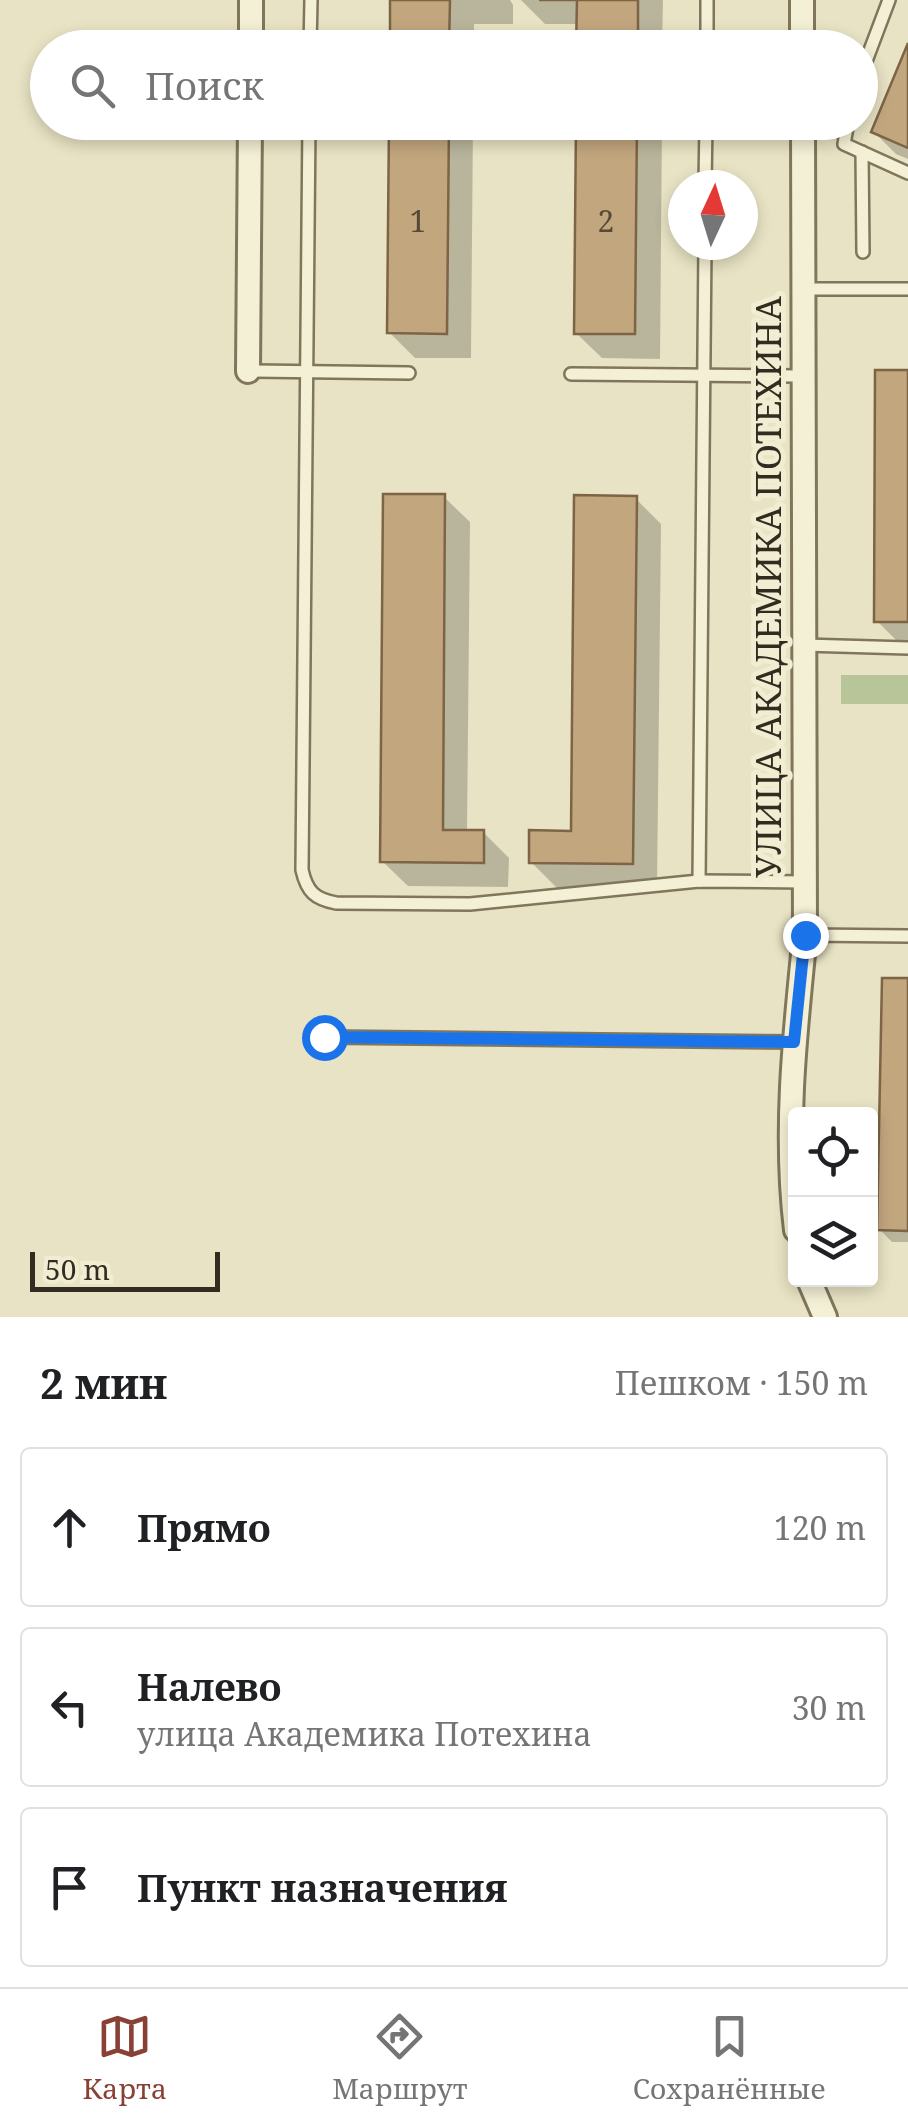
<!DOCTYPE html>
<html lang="ru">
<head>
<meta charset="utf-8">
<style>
	:root { --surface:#fff; --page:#f6f6f6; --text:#202124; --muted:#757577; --line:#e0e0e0; --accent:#884134 }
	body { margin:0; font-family:"Noto Serif",serif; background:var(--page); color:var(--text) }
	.controls { position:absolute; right:30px; bottom:30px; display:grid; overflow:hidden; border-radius:10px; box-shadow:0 5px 15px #0003 }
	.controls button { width:90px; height:90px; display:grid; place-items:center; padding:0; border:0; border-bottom:2px solid var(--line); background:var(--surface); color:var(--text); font:50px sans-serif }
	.compass { position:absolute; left:668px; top:170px; width:90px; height:90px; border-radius:50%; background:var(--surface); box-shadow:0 5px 15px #0003; rotate:4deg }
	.scale { position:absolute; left:30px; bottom:25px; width:190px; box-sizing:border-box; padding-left:10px; border:5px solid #322b1f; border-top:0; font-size:28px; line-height:35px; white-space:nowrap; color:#322b1f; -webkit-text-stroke:8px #f0edd2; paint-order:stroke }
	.stop { position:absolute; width:30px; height:30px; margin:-22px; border:8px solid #1a73e8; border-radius:50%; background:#fff }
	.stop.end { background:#1a73e8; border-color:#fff; box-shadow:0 2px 10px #0008 }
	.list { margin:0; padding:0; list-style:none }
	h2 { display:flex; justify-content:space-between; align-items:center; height:130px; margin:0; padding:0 40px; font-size:42px }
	h2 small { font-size:32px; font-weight:400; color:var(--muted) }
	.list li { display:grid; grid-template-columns:65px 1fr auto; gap:30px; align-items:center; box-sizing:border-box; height:160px; margin:0 20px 20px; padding:0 20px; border:2px solid var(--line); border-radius:10px }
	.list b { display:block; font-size:38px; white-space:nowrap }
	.list p { margin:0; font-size:32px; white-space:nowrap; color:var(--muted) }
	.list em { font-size:32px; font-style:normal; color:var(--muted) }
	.icon { flex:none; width:55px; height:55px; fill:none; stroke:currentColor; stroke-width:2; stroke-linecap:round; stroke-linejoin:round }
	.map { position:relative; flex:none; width:908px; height:1317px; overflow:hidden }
	.search { position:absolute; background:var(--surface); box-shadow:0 5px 15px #0003; left:30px; right:30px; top:30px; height:110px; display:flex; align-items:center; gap:25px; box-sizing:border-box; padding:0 35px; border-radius:55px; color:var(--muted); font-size:38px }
	.sheet { height:670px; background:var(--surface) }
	nav { display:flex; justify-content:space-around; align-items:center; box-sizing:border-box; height:140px; border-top:2px solid var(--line); background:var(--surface); font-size:28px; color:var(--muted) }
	nav a { display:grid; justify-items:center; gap:5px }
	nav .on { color:var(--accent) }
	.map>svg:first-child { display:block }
	.green { fill:#b8c599 }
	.shadow { fill:#0003 }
	.building { fill:#c2a67e; stroke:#7c6445; stroke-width:2.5 }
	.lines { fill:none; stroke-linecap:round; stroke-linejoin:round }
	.service-casing { stroke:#80765c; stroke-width:16 }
	.minor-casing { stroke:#80765c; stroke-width:28 }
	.service { stroke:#f4f0d6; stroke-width:11 }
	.minor { stroke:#f4f0d6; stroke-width:22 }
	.route { stroke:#1a73e8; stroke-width:12 }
	.labels { text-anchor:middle; stroke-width:10; stroke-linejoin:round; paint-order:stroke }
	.number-label { font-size:30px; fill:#564a37 }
	.street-label { font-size:35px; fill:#322b1f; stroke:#f0edd2 }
</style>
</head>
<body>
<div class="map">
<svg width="908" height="1317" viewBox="0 0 908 1317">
	<rect width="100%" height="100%" fill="#e8e3c4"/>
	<rect class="green" x="841" y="675" width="67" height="29"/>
	<g class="shadow">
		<polygon points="392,0 510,0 513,5 513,24 474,24 474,48 392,48"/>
		<polygon points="521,0 663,0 662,48 579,48 579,24 545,24"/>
		<polygon points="908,49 908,159 896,154 874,132"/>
		<polygon points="391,122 473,122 471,358 415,358 389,332"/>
		<polygon points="578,122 662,122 660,359 602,358 576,333"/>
		<polygon points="908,373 908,646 902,646 877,621"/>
		<polygon points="444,497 470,522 467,832 483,832 509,858 508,887 408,886 382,861"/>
		<polygon points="636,499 661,524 657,888 557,888 531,862 573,834"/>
		<polygon points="908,981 908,1242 892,1242 879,1229"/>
	</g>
	<g class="building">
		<polygon points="390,0 450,0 449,48 390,48"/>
		<polygon points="539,0 638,0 638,48 576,48 577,0"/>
		<polygon points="908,43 908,148 871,132"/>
		<polygon points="389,122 449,122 447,334 387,333"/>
		<polygon points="576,122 637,122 635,334 574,334"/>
		<polygon points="875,370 908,370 908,622 874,622"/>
		<polygon points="383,494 445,494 443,830 484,830 484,863 380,862"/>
		<polygon points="574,495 637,496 633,864 529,863 529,830 571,831"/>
		<polygon points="882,978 908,978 908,1231 877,1230"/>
	</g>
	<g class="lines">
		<defs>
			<g id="service">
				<polyline points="310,48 311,0"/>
				<polyline points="707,48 707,0"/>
				<polyline points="860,77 889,0"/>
				<path d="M309 122 302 870C307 892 315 899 336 903L470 904 699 881 805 882"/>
				<polyline points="848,122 844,144 908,173"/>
				<polyline points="862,152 863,252"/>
				<polyline points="705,185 706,122"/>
				<polyline points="803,289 908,289"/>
				<polyline points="248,371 409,373"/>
				<polyline points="571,374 804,376"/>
				<polyline points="804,645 908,648"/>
				<polyline points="699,881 705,245"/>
				<polyline points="805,935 908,936"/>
				<polyline points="323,1037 794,1042"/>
			</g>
			<g id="minor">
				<polyline points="802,0 802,48"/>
				<polyline points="251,48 251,0"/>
				<polyline points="248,371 250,122"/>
				<path d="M796 1230C784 1131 795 1033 805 935L803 122"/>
				<polyline points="809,1280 825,1317"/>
			</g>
		</defs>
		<use href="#service" class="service-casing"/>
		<use href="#minor" class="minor-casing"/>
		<use href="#service" class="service"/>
		<use href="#minor" class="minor"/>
	</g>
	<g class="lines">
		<polyline class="route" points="324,1037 794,1042 805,935"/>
	</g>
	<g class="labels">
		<g class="number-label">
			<text x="418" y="232">1</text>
			<text x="606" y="232">2</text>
		</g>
		<g class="street-label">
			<text transform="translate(769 587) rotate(-90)" y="12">УЛИЦА АКАДЕМИКА ПОТЕХИНА</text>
		</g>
	</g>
</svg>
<div class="controls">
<button><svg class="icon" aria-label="locate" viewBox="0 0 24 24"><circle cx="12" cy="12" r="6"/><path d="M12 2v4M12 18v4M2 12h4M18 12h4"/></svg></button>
<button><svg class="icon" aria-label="layers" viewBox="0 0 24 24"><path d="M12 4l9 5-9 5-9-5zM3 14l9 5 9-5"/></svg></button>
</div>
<svg class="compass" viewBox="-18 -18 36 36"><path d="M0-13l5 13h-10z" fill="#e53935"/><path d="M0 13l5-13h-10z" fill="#757577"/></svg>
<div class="scale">50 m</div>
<div class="stop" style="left:324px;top:1037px"></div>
<div class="stop end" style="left:805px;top:935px"></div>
<div class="search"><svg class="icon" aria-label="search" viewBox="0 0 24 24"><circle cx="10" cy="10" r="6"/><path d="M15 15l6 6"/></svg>Поиск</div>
</div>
<section class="sheet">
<h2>2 мин<small>Пешком · 150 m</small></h2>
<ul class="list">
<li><svg class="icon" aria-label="ahead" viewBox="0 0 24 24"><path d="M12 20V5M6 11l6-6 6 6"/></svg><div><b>Прямо</b></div><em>120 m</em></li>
<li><svg class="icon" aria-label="left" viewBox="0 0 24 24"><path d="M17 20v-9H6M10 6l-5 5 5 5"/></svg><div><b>Налево</b><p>улица Академика Потехина</p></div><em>30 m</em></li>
<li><svg class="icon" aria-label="arrive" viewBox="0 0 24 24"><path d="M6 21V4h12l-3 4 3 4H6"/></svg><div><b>Пункт назначения</b></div></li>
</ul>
</section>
<nav>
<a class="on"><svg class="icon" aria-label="map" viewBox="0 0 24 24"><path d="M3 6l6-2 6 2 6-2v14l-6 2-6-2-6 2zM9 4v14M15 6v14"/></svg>Карта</a>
<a><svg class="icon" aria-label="directions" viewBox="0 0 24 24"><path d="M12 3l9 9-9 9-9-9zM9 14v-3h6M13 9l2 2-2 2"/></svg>Маршрут</a>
<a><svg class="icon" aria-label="saved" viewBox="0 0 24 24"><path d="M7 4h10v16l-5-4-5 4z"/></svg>Сохранённые</a>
</nav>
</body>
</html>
